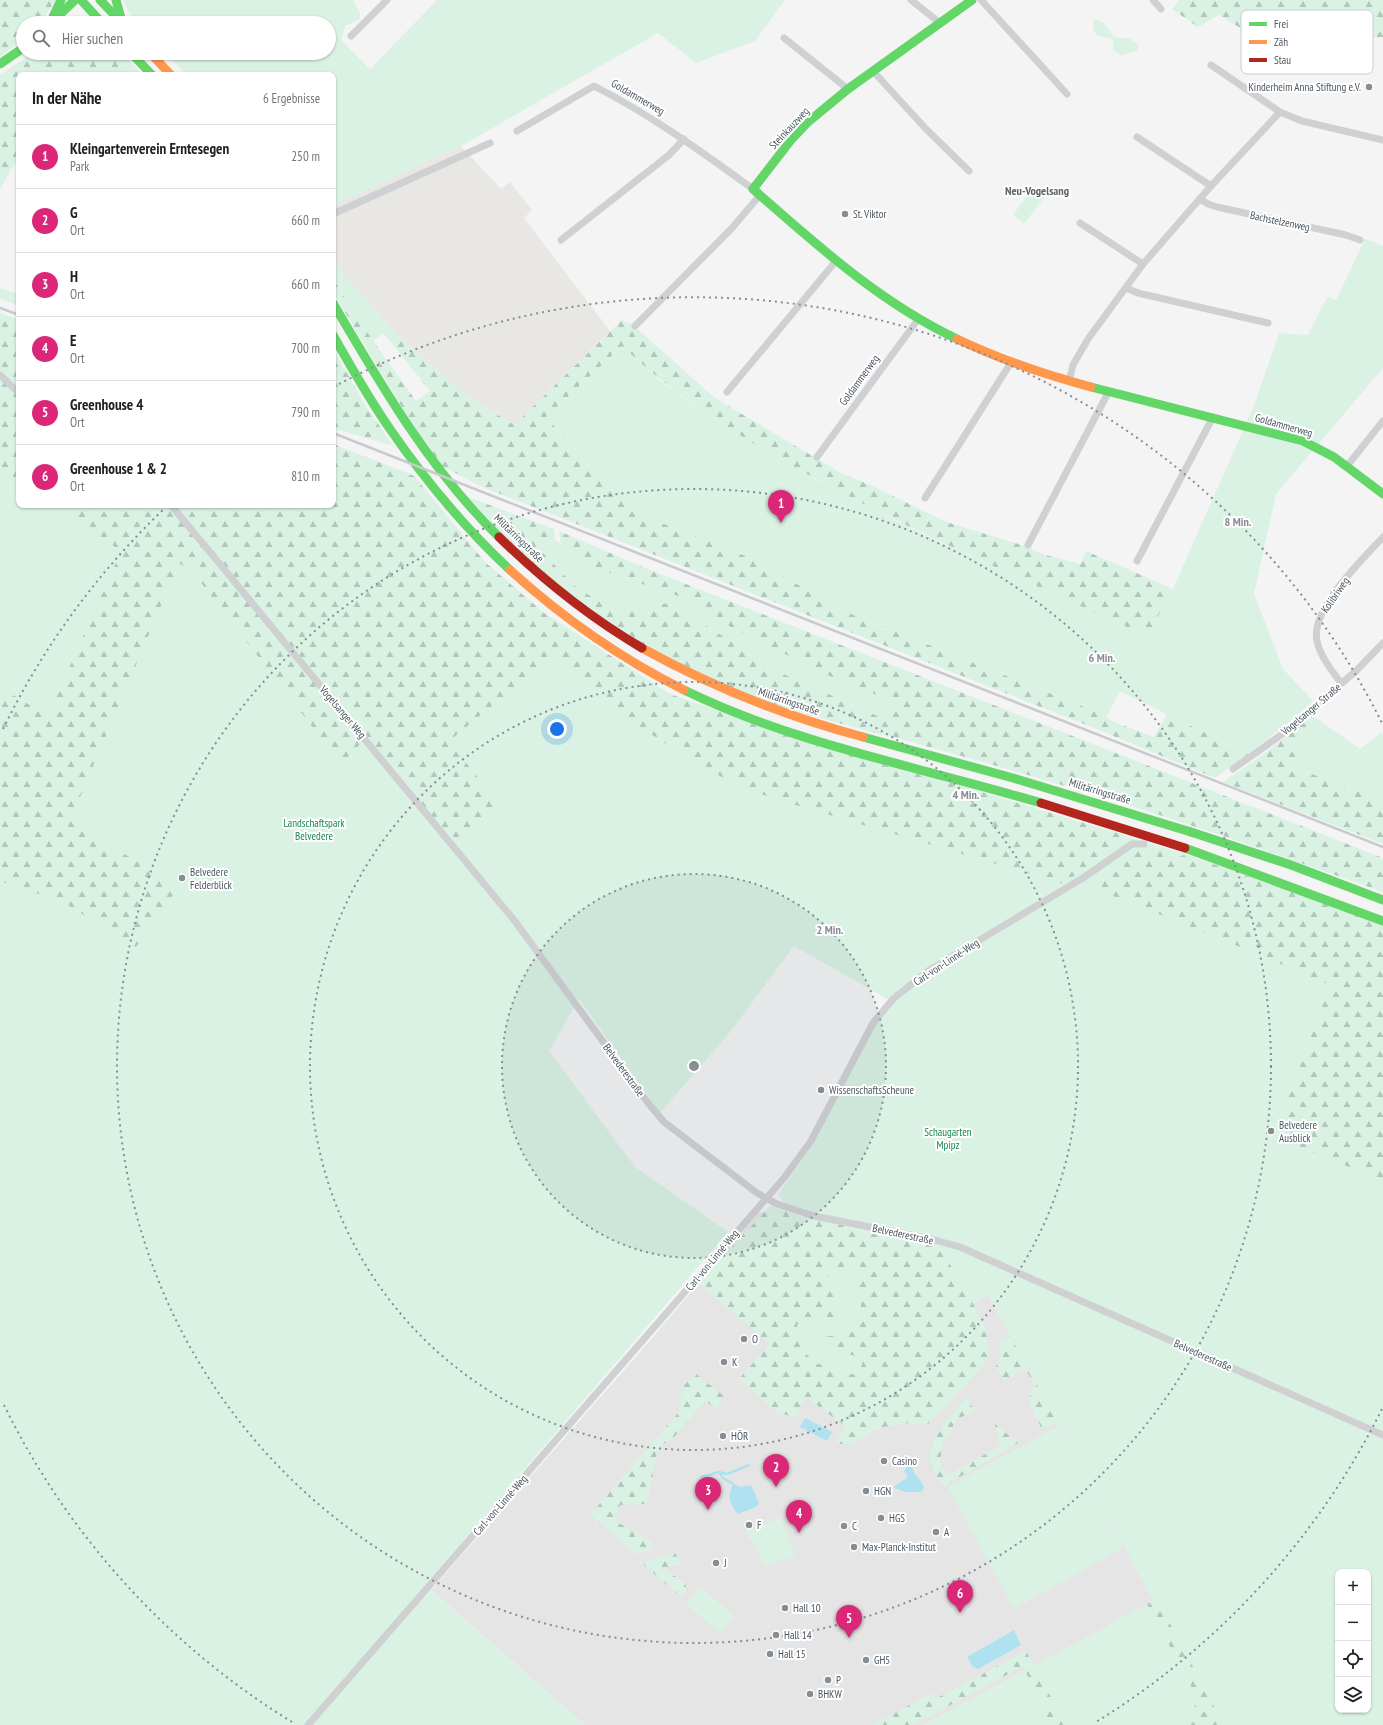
<!DOCTYPE html>
<html lang="de">
<head>
<meta charset="utf-8">
<style>
	:root { --surface:#fff; --page:#f2f2f2; --text:#202124; --muted:#757577; --line:#e0e0e0; --accent:#db2777 }
	body { margin:0; font-family:"PT Sans Narrow",sans-serif; background:var(--page); color:var(--text) }
	.controls { position:absolute; right:12px; bottom:12px; display:grid; overflow:hidden; border-radius:8px; box-shadow:0 1px 3px #0004 }
	.controls button { width:36px; height:36px; display:grid; place-items:center; padding:0; border:0; border-bottom:1px solid var(--line); background:var(--surface); color:var(--text); font:20px sans-serif }
	.you { position:absolute; left:557px; top:729px; width:14px; height:14px; margin:-10px; border:3px solid #fff; border-radius:50%; background:#1a73e8; box-shadow:0 0 0 6px #1a73e833 }
	.badge { display:grid; place-items:center; width:26px; height:26px; border-radius:50%; background:var(--accent); color:#fff; font-size:13px; font-weight:700 }
	.pin { position:absolute; translate:-50% -33px; filter:drop-shadow(0 1px 2px #0008) }
	.pin::after { content:''; position:absolute; top:21px; width:14px; height:12px; background:inherit; clip-path:polygon(0 0,100% 0,50% 100%) }
	.list { margin:0; padding:0; list-style:none }
	h2 { display:flex; justify-content:space-between; align-items:center; height:52px; margin:0; padding:0 16px; font-size:17px }
	h2 small { font-size:13px; font-weight:400; color:var(--muted) }
	.list li { display:grid; grid-template-columns:26px 1fr auto; gap:12px; align-items:center; box-sizing:border-box; height:64px; padding:0 16px; border-top:1px solid var(--line) }
	.list b { display:block; font-size:15px; white-space:nowrap }
	.list p { margin:0; font-size:13px; white-space:nowrap; color:var(--muted) }
	.list em { font-size:13px; font-style:normal; color:var(--muted) }
	.icon { flex:none; width:22px; height:22px; fill:none; stroke:currentColor; stroke-width:2; stroke-linecap:round; stroke-linejoin:round }
	.map { position:relative; flex:none; width:1383px; height:1725px; overflow:hidden }
	.search { position:absolute; background:var(--surface); box-shadow:0 1px 3px #0004; left:16px; top:16px; width:320px; height:44px; display:flex; align-items:center; gap:10px; box-sizing:border-box; padding:0 14px; border-radius:22px; color:var(--muted); font-size:15px }
	.panel { position:absolute; background:var(--surface); box-shadow:0 1px 3px #0004; left:16px; top:72px; width:320px; height:436px; border-radius:8px }
	.map>svg:first-child { display:block }
	.commercial { fill:#e8e7e3 }
	.education { fill:#e6e5e6 }
	.green { fill:#d9f2e3; fill-rule:evenodd }
	.forest { fill:url(#forest-firs); fill-rule:evenodd }
	.water { fill:#aee2f0 }
	.lines { fill:none; stroke-linecap:round; stroke-linejoin:round }
	.stream { stroke:#aee2f0; stroke-width:2.5 }
	.street { stroke:#ced0d2; stroke-width:7 }
	.fast { stroke:#63d668; stroke-width:9 }
	.slow { stroke:#ff974d; stroke-width:9 }
	.jam { stroke:#b3261e; stroke-width:9 }
	.rail { stroke:#c9cacc; stroke-width:2.5 }
	.ring { fill:none; stroke:#868d94; stroke-width:2; stroke-dasharray:2 4 }
	.poi-dot { fill:#868d94; stroke:#fff; stroke-width:1.5 }
	.labels { text-anchor:middle; stroke-width:4; stroke-linejoin:round; paint-order:stroke }
	.poi-label { font-size:11px; fill:#4a5661; stroke:#fff; text-anchor:start }
	.street-label { font-size:11px; fill:#4a5661; stroke:#fff }
	.park-label { font-size:11px; fill:#17864f; stroke:#fff }
	.neighbourhood-label { font-size:12px; font-weight:bold; fill:#5f6368; stroke:#fff }
	.key { fill:#fff; stroke:#c9ccd0; stroke-width:1 }
	.key-label { font-size:11px; fill:#4a5661 }
	.centre { fill:#868d94; stroke:#fff; stroke-width:2 }
	.ring-label { font-size:12px; text-anchor:middle; font-weight:bold; fill:#868d94; stroke:#fff; stroke-width:4; stroke-linejoin:round; paint-order:stroke }
</style>
</head>
<body>
<div class="map">
<svg width="1383" height="1725" viewBox="0 0 1383 1725">
	<defs>
		<pattern id="forest-firs" width="22" height="20" patternUnits="userSpaceOnUse"><rect width="22" height="20" fill="#d9f2e3"/><path d="M5 1l3.5 6h-7zM16 11l3.5 6h-7z" fill="#b2c7bb"/></pattern>
	</defs>
	<rect width="100%" height="100%" fill="#f4f4f4"/>
	<polygon class="commercial" points="461,146 501,189 510,182 532,210 524,218 610,331 514,425 467,396 400,338 333,262 333,205"/>
	<polygon class="education" points="759,1212 820,1227 969,1306 988,1295 1154,1601 924,1725 585,1725 431,1590 648,1343"/>
	<g class="green">
		<polygon points="123,0 353,0 360,13 360,19 345,26 341,40 370,69 437,0 785,0 755,41 696,63 658,33 461,146 333,205 333,75 186,75 166,53 329,53 329,23 139,23 128,11"/>
		<path d="M1095 19 1104 23 1114 37 1118 38H1129L1139 45 1137 51 1121 55 1113 50 1114 41C1108 35 1102 40 1094 32L1093 22Z"/>
		<polygon points="1034,186 1046,195 1024,224 1013,215"/>
		<polygon points="1365,239 1383,246 1383,368 1276,494 1254,594 1283,669 1313,701 1285,726 1248,754 1120,691 1107,716 849,613 748,557 631,511 546,417 622,346 662,382 705,413 815,479 924,535 1147,636 1173,589 1255,403 1279,333 1308,335 1327,297 1336,300"/>
		<polygon points="333,262 400,338 390,341 383,333 373,341 333,279"/>
		<polygon points="0,288 19,295 19,306 0,298"/>
		<path d="M0 313 19 320V505H333V444L414 476 485 562 544 613 670 694 822 748 962 786 1185 854 1383 924V1725H924L1153 1601 988 1295 973 1303 939 1246 804 1217 784 1203 778 1195 817 1138 857 1057 889 1000 794 946 730 1032 660 1113 579 999 549 1051 635 1167 728 1232 425 1585 585 1725H0ZM1338 1572H1368V1710H1338Z"/>
		<polygon points="555,540 598,569 681,597 695,603 729,626 840,681 899,703 884,719 779,672 672,604 659,603 619,614 576,587 537,547"/>
		<polygon points="1312,715 1360,749 1381,733 1383,734 1383,801 1291,766"/>
		<polygon points="825,1269 857,1272 863,1322 851,1333 823,1337 823,1348 865,1358 858,1377 816,1363 800,1348 797,1325 806,1318 835,1323 836,1301"/>
		<polygon points="1058,1426 1123,1548 1014,1609 948,1487"/>
		<polygon points="781,1518 795,1556 764,1566 757,1546 750,1541 746,1531"/>
		<polygon points="701,1587 734,1616 720,1633 686,1604"/>
	</g>
	<g class="forest">
		<polygon points="0,0 56,0 40,23 23,23 23,39 0,57"/>
		<polygon points="1179,0 1383,0 1383,37 1372,38 1337,23 1298,63 1219,15 1198,27 1172,9"/>
		<polygon points="33,53 122,53 142,75 19,75 19,156 0,189 0,75"/>
		<path d="M333 279 373 341 416 401 430 391 390 341 400 338 467 396 514 425 622 320 632 324 715 398 841 473 875 487 946 522 1025 546 1042 554 1080 564 1086 551 1173 589 1147 636C1048 591 950 548 854 499 771 456 690 410 622 346L546 417 631 511 748 557 849 613 1107 716 1111 721 1154 737 1167 714 1248 754 1215 778 1089 726 480 486 438 464 410 421 333 292Z"/>
		<polygon points="0,313 19,320 19,482 0,469"/>
		<polygon points="333,349 366,406 393,446 333,428"/>
		<polygon points="333,444 414,476 485,562 544,613 670,694 822,748 962,786 1124,835 1124,843 1068,880 1067,885 782,801 746,789 716,774 608,708 552,657 449,741 498,803 449,845 362,742 341,764 192,571 179,563 70,821 179,887 136,947 48,893 33,894 0,881 0,687 48,716 121,551 53,505 333,505"/>
		<path d="M468 497 554 529 555 540 537 547 576 587 619 614 659 603 672 604 779 672 884 719 898 703 840 681 779 651 729 626 695 603 681 597 598 569 561 544 559 531 645 568 1383 858V892C1275 854 1166 815 1055 783 1005 768 955 754 904 740 837 723 768 706 706 677 644 647 584 608 532 563 510 542 489 520 468 497Z"/>
		<polygon points="1312,715 1291,766 1383,801 1383,844 1223,782 1264,754"/>
		<polygon points="1139,847 1147,847 1180,857 1185,854 1383,924 1383,1181 1274,1136 1330,985 1226,941 1091,887 1089,885 1090,883"/>
		<path d="M770 1206 805 1217 939 1246 973 1303 986 1330 989 1356 975 1375 927 1425 905 1423 883 1427 850 1444H835L845 1426 806 1397 795 1418 784 1414 782 1417 739 1379 770 1344 698 1283ZM825 1269 857 1272 863 1322 851 1333 823 1337V1348L864 1358 858 1376 816 1363 800 1348 797 1325 806 1318 835 1323 836 1301Z"/>
		<polygon points="1010,1336 1057,1422 1042,1429 1028,1400 1035,1385 1026,1370 1004,1380 996,1367 1000,1355 1000,1340"/>
		<polygon points="696,1374 724,1396 716,1408 705,1401 675,1436 658,1448 647,1504 620,1505 615,1521 652,1542 651,1550 636,1554 593,1517 591,1514 679,1412 682,1387"/>
		<path d="M966 1398 975 1411 957 1419 942 1445 940 1464 948 1475 1000 1446 995 1424 1018 1443 944 1486C940 1480 935 1474 932 1468 922 1442 951 1416 966 1398Z"/>
		<polygon points="675,1553 680,1565 664,1567 686,1585 686,1594 680,1596 644,1565 647,1561"/>
		<polygon points="1154,1601 1159,1603 1224,1725 1182,1725 1198,1721 1191,1686 1147,1604"/>
		<polygon points="1026,1651 1066,1725 1051,1725 1023,1666 913,1725 873,1725 932,1693 935,1699"/>
	</g>
	<g class="water">
		<polygon points="805,1418 832,1432 827,1441 800,1427"/>
		<path d="M908 1465 912 1466C913 1475 921 1478 924 1488L921 1492H905L893 1487 908 1477 904 1471Z"/>
		<path d="M733 1484 741 1487 751 1485 759 1503 756 1507 738 1514C730 1505 727 1497 733 1484Z"/>
		<polygon points="1014,1630 1021,1645 978,1669 973,1667 967,1657"/>
	</g>
	<g class="lines">
		<g class="stream">
			<polyline points="719,1472 727,1474 749,1465"/>
			<polyline points="701,1477 719,1472 723,1478 733,1484"/>
		</g>
		<g class="street">
			<polyline points="911,0 940,23"/>
			<polyline points="981,0 1067,94"/>
			<polyline points="1153,0 1161,9"/>
			<polyline points="351,36 387,0"/>
			<polyline points="784,38 848,89"/>
			<polyline points="1211,65 1280,112"/>
			<polyline points="873,71 926,129 969,171"/>
			<path d="M517 131 594 86C651 115 702 152 753 189"/>
			<polyline points="1137,137 1211,186"/>
			<polyline points="1200,199 1208,204 1217,207 1346,235 1360,240"/>
			<polyline points="333,214 490,143"/>
			<polyline points="1080,223 1143,264"/>
			<polyline points="561,240 669,155 684,139"/>
			<polyline points="1126,288 1138,293 1268,323"/>
			<polyline points="635,326 732,228 760,195"/>
			<polyline points="0,375 19,393"/>
			<polyline points="1069,381 1073,365 1088,339 1143,264 1211,186 1280,112 1302,121 1383,140"/>
			<polyline points="727,392 836,261"/>
			<polyline points="817,457 919,318"/>
			<polyline points="1347,466 1383,421"/>
			<polyline points="925,498 1012,361"/>
			<polyline points="171,505 514,920 648,1103 664,1122 757,1193 777,1204 814,1216 931,1239 960,1247 1383,1435"/>
			<polyline points="1028,545 1109,391"/>
			<polyline points="1137,561 1213,417"/>
			<path d="M1341 683C1332 671 1320 656 1317 641 1310 609 1363 559 1383 537"/>
			<polyline points="1233,769 1288,730 1357,670 1383,643"/>
			<polyline points="308,1725 784,1178 811,1141 873,1023 893,999 928,971 1083,878 1132,844 1144,844"/>
		</g>
		<g class="fast">
			<polyline points="81,0 102,23"/>
			<polyline points="100,0 122,23"/>
			<polyline points="116,0 122,22"/>
			<polyline points="53,17 61,0"/>
			<polyline points="51,23 75,0"/>
			<polyline points="131,53 152,75"/>
			<polyline points="0,64 23,48"/>
			<path d="M333 303C381 385 430 470 499 537"/>
			<path d="M333 335C351 367 369 399 390 429 425 480 465 528 510 570"/>
			<path d="M957 339C879 302 817 245 753 189L791 140 808 122 848 89 972 0"/>
			<polyline points="1091,387 1303,441 1334,457 1383,494"/>
			<path d="M684 690C797 745 921 767 1041 803"/>
			<polyline points="863,737 1013,778 1191,832"/>
			<polyline points="1191,832 1291,865 1383,900"/>
			<polyline points="1185,848 1383,921"/>
		</g>
		<g class="slow">
			<polyline points="150,53 171,75"/>
			<path d="M957 339C999 359 1046 375 1091 387"/>
			<path d="M510 570C563 618 620 658 684 690"/>
			<path d="M642 648C712 687 785 716 863 737"/>
		</g>
		<g class="jam">
			<path d="M499 537C542 579 589 617 642 648"/>
			<polyline points="1041,803 1185,848"/>
		</g>
		<g class="rail">
			<polyline points="0,308 19,315"/>
			<polyline points="333,433 1383,847"/>
		</g>
	</g>
	<circle cx="694" cy="1066" r="192" fill="#868d94" fill-opacity=".12"/>
	<g class="ring">
		<circle cx="694" cy="1066" r="192"/>
		<circle cx="694" cy="1066" r="384"/>
		<circle cx="694" cy="1066" r="577"/>
		<path d="M1382 1409A769 769 0 0 1 1096 1722M292 1722A769 769 0 0 1 3 1403M3 729A769 769 0 0 1 165 508M339 384A769 769 0 0 1 1382 723"/>
	</g>
	<g class="poi-dot">
		<circle cx="1369" cy="87" r="4"/>
		<circle cx="845" cy="214" r="4"/>
		<circle cx="182" cy="878" r="4"/>
		<circle cx="821" cy="1090" r="4"/>
		<circle cx="1271" cy="1131" r="4"/>
		<circle cx="744" cy="1339" r="4"/>
		<circle cx="724" cy="1362" r="4"/>
		<circle cx="723" cy="1436" r="4"/>
		<circle cx="884" cy="1461" r="4"/>
		<circle cx="866" cy="1491" r="4"/>
		<circle cx="881" cy="1518" r="4"/>
		<circle cx="749" cy="1525" r="4"/>
		<circle cx="844" cy="1526" r="4"/>
		<circle cx="936" cy="1532" r="4"/>
		<circle cx="854" cy="1547" r="4"/>
		<circle cx="716" cy="1563" r="4"/>
		<circle cx="785" cy="1608" r="4"/>
		<circle cx="776" cy="1635" r="4"/>
		<circle cx="770" cy="1654" r="4"/>
		<circle cx="866" cy="1660" r="4"/>
		<circle cx="828" cy="1680" r="4"/>
		<circle cx="810" cy="1694" r="4"/>
	</g>
	<g class="labels">
		<g class="poi-label">
			<text x="1361" y="91" text-anchor="end">Kinderheim Anna Stiftung e.V.</text>
			<text x="853" y="218">St. Viktor</text>
			<text x="190" y="876">Belvedere<tspan x="190" dy="13">Felderblick</tspan></text>
			<text x="829" y="1094">WissenschaftsScheune</text>
			<text x="1279" y="1129">Belvedere<tspan x="1279" dy="13">Ausblick</tspan></text>
			<text x="752" y="1343">O</text>
			<text x="732" y="1366">K</text>
			<text x="731" y="1440">HÖR</text>
			<text x="892" y="1465">Casino</text>
			<text x="874" y="1495">HGN</text>
			<text x="889" y="1522">HGS</text>
			<text x="757" y="1529">F</text>
			<text x="852" y="1530">C</text>
			<text x="944" y="1536">A</text>
			<text x="862" y="1551">Max-Planck-Institut</text>
			<text x="724" y="1567">J</text>
			<text x="793" y="1612">Hall 10</text>
			<text x="784" y="1639">Hall 14</text>
			<text x="778" y="1658">Hall 15</text>
			<text x="874" y="1664">GH5</text>
			<text x="836" y="1684">P</text>
			<text x="818" y="1698">BHKW</text>
		</g>
		<g class="street-label">
			<text transform="translate(638 97) rotate(30)" y="4">Goldammerweg</text>
			<text transform="translate(789 128) rotate(-47)" y="4">Steinkauzweg</text>
			<text transform="translate(1280 221) rotate(12)" y="4">Bachstelzenweg</text>
			<text transform="translate(859 380) rotate(-54)" y="4">Goldammerweg</text>
			<text transform="translate(1284 425) rotate(16)" y="4">Goldammerweg</text>
			<text transform="translate(519 538) rotate(44)" y="4">Militärringstraße</text>
			<text transform="translate(1335 595) rotate(-55)" y="4">Kolibriweg</text>
			<text transform="translate(789 701) rotate(19)" y="4">Militärringstraße</text>
			<text transform="translate(1311 709) rotate(-40)" y="4">Vogelsanger Straße</text>
			<text transform="translate(343 712) rotate(50)" y="4">Vogelsanger Weg</text>
			<text transform="translate(1100 791) rotate(17)" y="4">Militärringstraße</text>
			<text transform="translate(946 962) rotate(-33)" y="4">Carl-von-Linné-Weg</text>
			<text transform="translate(624 1070) rotate(54)" y="4">Belvederestraße</text>
			<text transform="translate(903 1234) rotate(12)" y="4">Belvederestraße</text>
			<text transform="translate(712 1260) rotate(-50)" y="4">Carl-von-Linné-Weg</text>
			<text transform="translate(1203 1355) rotate(24)" y="4">Belvederestraße</text>
			<text transform="translate(500 1505) rotate(-49)" y="4">Carl-von-Linné-Weg</text>
		</g>
		<g class="park-label">
			<text x="314" y="827">Landschaftspark<tspan x="314" dy="13">Belvedere</tspan></text>
			<text x="948" y="1136">Schaugarten<tspan x="948" dy="13">Mpipz</tspan></text>
		</g>
		<g class="neighbourhood-label">
			<text x="1037" y="195">Neu-Vogelsang</text>
		</g>
	</g>
	<rect x="1241" y="10" width="132" height="64" rx="6" class="key"/>
	<rect x="1249" y="22" width="18" height="4" fill="#63d668"/>
	<rect x="1249" y="40" width="18" height="4" fill="#ff974d"/>
	<rect x="1249" y="58" width="18" height="4" fill="#b3261e"/>
	<g class="key-label">
		<text x="1274" y="28">Frei</text>
		<text x="1274" y="46">Zäh</text>
		<text x="1274" y="64">Stau</text>
	</g>
	<circle cx="694" cy="1066" r="6" class="centre"/>
	<g class="ring-label">
		<text x="1238" y="526">8 Min.</text>
		<text x="1102" y="662">6 Min.</text>
		<text x="966" y="799">4 Min.</text>
		<text x="830" y="934">2 Min.</text>
	</g>
</svg>
<div class="controls">
<button>+</button>
<button>−</button>
<button><svg class="icon" aria-label="locate" viewBox="0 0 24 24"><circle cx="12" cy="12" r="6"/><path d="M12 2v4M12 18v4M2 12h4M18 12h4"/></svg></button>
<button><svg class="icon" aria-label="layers" viewBox="0 0 24 24"><path d="M12 4l9 5-9 5-9-5zM3 14l9 5 9-5"/></svg></button>
</div>
<div class="you"></div>
<div class="pin badge" style="left:781px;top:523px">1</div>
<div class="pin badge" style="left:776px;top:1487px">2</div>
<div class="pin badge" style="left:708px;top:1510px">3</div>
<div class="pin badge" style="left:799px;top:1533px">4</div>
<div class="pin badge" style="left:849px;top:1638px">5</div>
<div class="pin badge" style="left:960px;top:1613px">6</div>
<div class="search"><svg class="icon" aria-label="search" viewBox="0 0 24 24"><circle cx="10" cy="10" r="6"/><path d="M15 15l6 6"/></svg>Hier suchen</div>
<section class="panel">
<h2>In der Nähe<small>6 Ergebnisse</small></h2>
<ul class="list">
<li><span class="badge">1</span><div><b>Kleingartenverein Erntesegen</b><p>Park</p></div><em>250 m</em></li>
<li><span class="badge">2</span><div><b>G</b><p>Ort</p></div><em>660 m</em></li>
<li><span class="badge">3</span><div><b>H</b><p>Ort</p></div><em>660 m</em></li>
<li><span class="badge">4</span><div><b>E</b><p>Ort</p></div><em>700 m</em></li>
<li><span class="badge">5</span><div><b>Greenhouse 4</b><p>Ort</p></div><em>790 m</em></li>
<li><span class="badge">6</span><div><b>Greenhouse 1 &amp; 2</b><p>Ort</p></div><em>810 m</em></li>
</ul>
</section>
</div>
</body>
</html>
